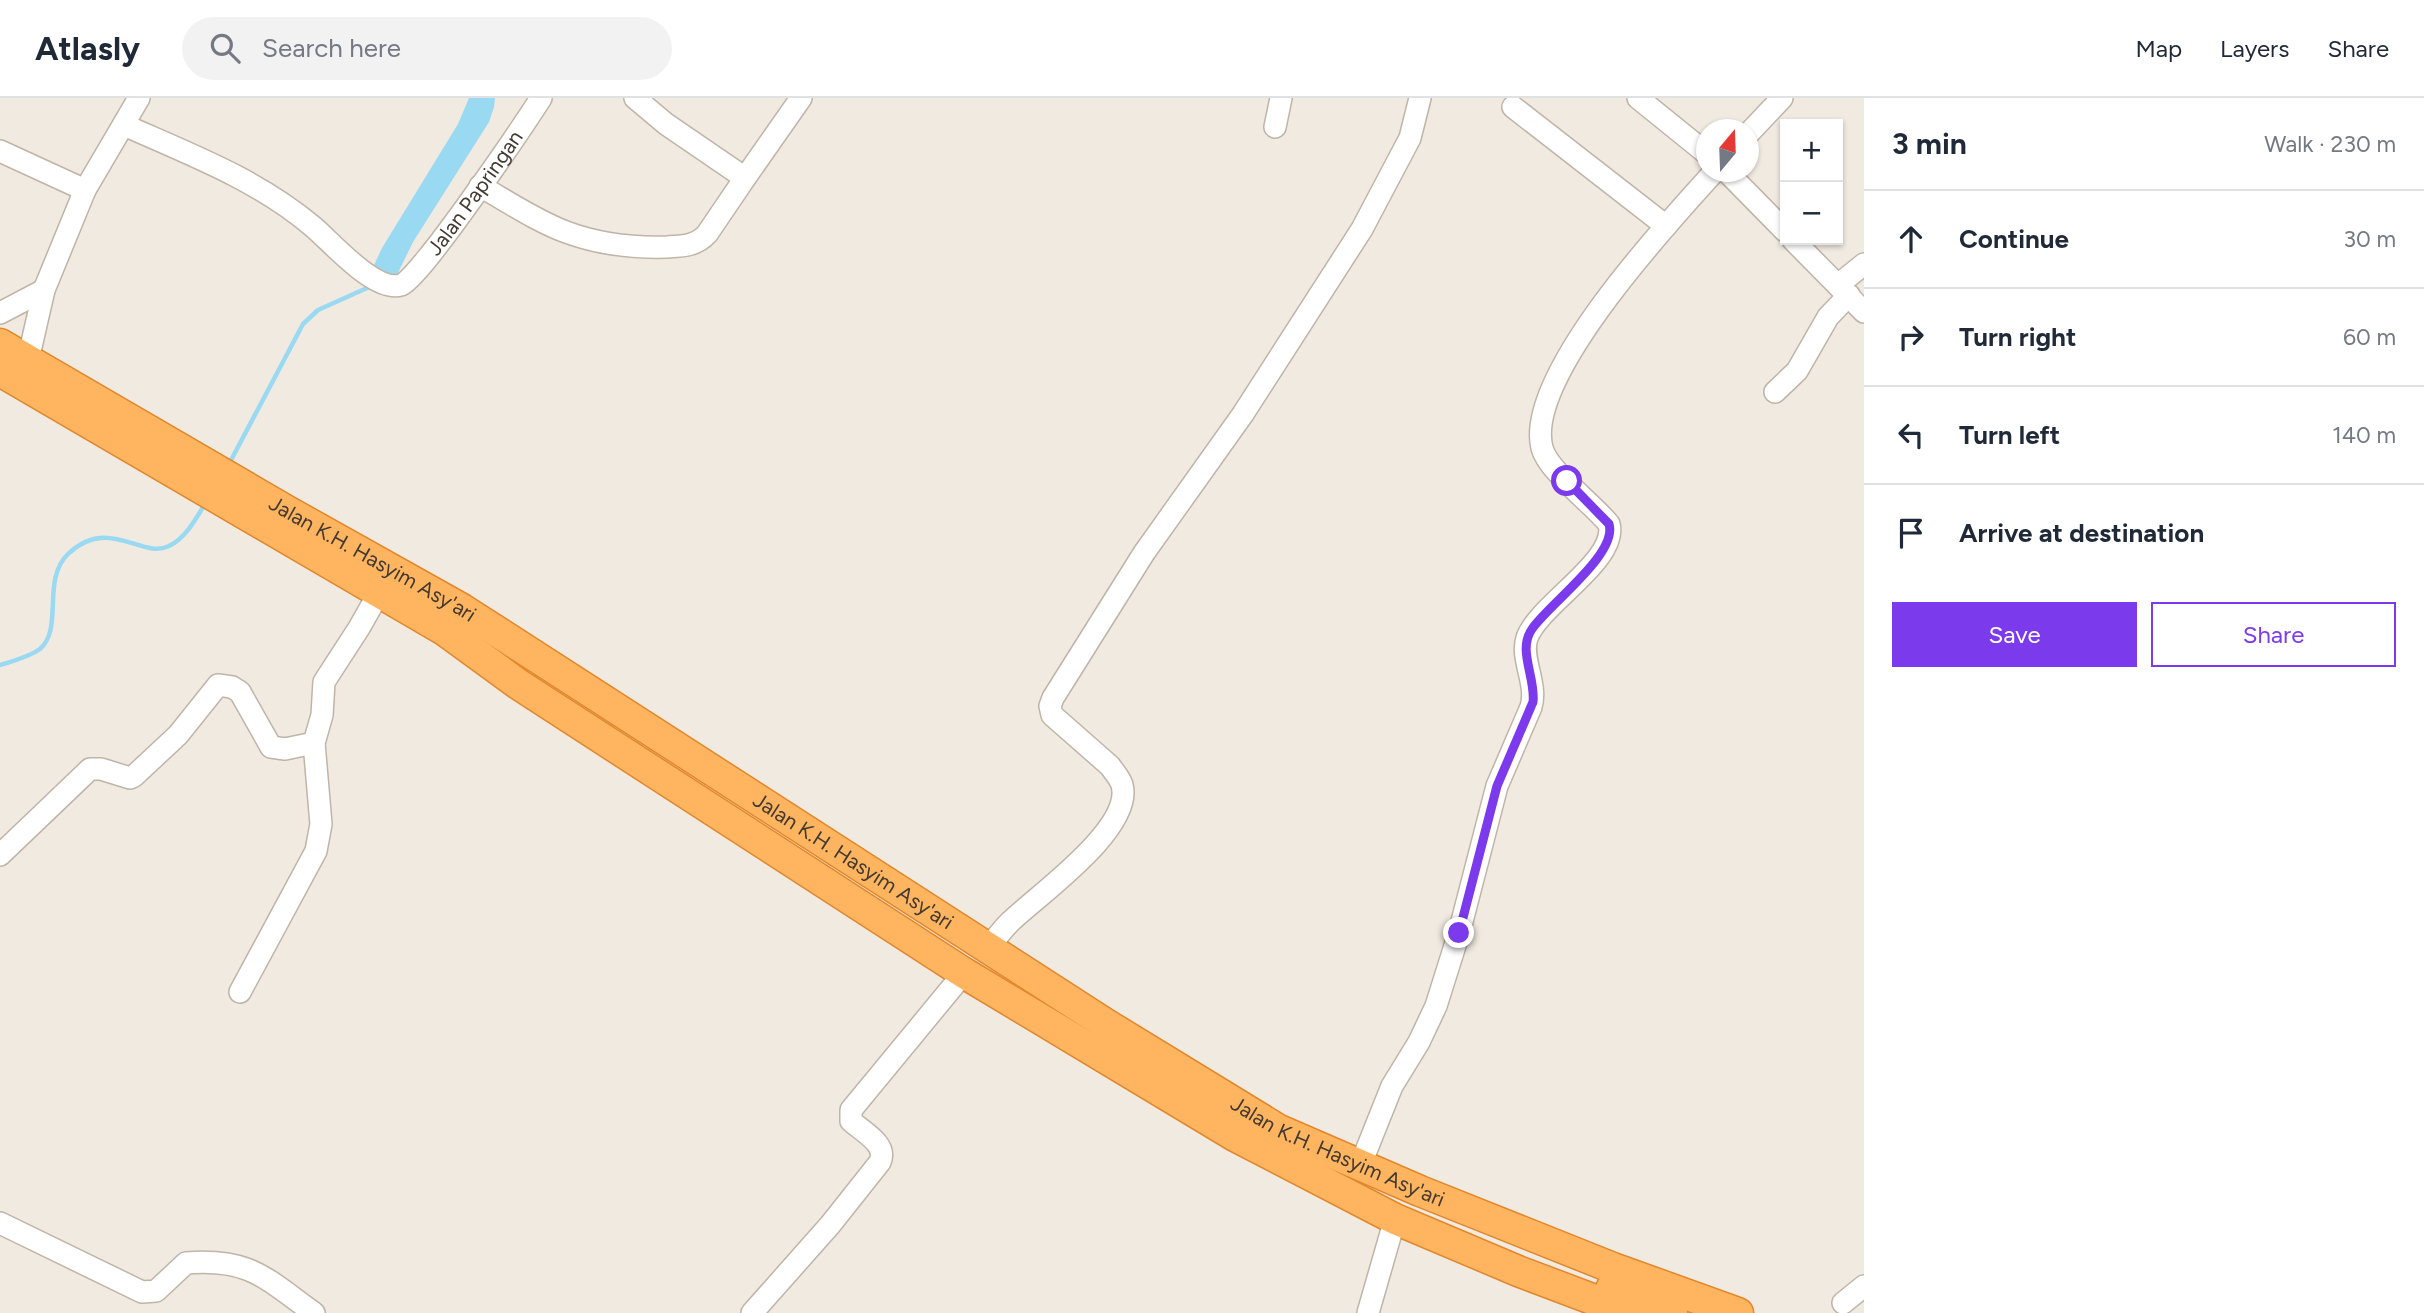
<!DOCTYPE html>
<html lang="en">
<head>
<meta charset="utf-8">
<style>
	:root { --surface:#fff; --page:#f2f2f3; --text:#1f2937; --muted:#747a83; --line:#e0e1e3; --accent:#7c3aed }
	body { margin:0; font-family:Figtree,sans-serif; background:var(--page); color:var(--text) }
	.controls { position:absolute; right:21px; top:21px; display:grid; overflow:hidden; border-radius:0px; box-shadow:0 2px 5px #0004 }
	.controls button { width:63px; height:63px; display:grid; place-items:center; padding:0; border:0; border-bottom:2px solid var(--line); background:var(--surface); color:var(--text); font:35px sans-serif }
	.compass { position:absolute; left:1696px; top:21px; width:63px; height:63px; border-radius:50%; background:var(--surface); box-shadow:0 2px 5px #0004; rotate:19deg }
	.stop { position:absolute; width:21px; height:21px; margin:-16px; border:5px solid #7c3aed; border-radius:50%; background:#fff }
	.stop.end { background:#7c3aed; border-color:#fff; box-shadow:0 2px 7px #0008 }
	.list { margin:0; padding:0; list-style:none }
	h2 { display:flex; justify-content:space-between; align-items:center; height:91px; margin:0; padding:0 28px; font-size:30px }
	h2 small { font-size:23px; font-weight:400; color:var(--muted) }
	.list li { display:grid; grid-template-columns:46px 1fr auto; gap:21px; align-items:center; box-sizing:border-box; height:98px; padding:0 28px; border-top:2px solid var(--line) }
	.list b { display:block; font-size:26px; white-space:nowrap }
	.list em { font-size:23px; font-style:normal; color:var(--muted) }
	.actions { display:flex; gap:14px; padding:21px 28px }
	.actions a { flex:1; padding:16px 0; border:2px solid var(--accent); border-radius:0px; text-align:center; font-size:24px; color:var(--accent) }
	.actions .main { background:var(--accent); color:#fff }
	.icon { flex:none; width:38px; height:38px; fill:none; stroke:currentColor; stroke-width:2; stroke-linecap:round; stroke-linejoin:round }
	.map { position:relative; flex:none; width:1864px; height:1215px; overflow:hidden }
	header { display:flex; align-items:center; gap:42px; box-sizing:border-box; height:98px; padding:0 35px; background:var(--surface); border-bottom:2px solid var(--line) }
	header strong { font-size:33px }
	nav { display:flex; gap:38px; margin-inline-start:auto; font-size:24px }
	.search { width:490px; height:63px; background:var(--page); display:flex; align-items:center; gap:18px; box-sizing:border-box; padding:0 24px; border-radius:38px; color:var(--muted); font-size:26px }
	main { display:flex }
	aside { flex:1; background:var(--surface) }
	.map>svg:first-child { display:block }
	.water { fill:#9ad9f2 }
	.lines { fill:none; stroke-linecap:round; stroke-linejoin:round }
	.stream { stroke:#9ad9f2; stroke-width:4.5 }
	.minor-casing { stroke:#c0b4a7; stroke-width:24 }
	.highway-casing { stroke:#e2872b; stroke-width:33 }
	.minor { stroke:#fff; stroke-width:21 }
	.highway { stroke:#ffb55f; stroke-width:30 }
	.route { stroke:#7c3aed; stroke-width:9 }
	.labels { text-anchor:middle; stroke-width:5; stroke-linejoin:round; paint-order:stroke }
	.street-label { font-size:21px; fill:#433a32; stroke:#fff }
</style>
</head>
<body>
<header>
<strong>Atlasly</strong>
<div class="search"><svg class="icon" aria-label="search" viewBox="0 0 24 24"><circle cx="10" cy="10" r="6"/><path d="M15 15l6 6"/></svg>Search here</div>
<nav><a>Map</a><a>Layers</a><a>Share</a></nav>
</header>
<main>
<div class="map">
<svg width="1864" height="1215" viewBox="0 0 1864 1215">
	<rect width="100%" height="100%" fill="#f1eae1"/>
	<polygon class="water" points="469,0 495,0 494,9 489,24 413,144 396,179 383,189 362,193 382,150 458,26"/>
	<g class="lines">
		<g class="stream">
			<polyline points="229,366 303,226 318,212 367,190"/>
			<path d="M0 567C13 563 29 559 40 551 64 530 41 482 68 456 109 417 142 462 169 448 186 440 197 419 206 404"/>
		</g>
		<defs>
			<g id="minor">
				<polyline points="635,0 666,26 745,80 801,0"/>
				<polyline points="1638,0 1706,55"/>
				<polyline points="1513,9 1666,128"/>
				<path id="s1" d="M124 27C189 56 256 81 311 127 330 142 374 195 401 187 419 182 525 25 541 0"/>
				<polyline points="1275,29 1281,0"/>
				<polyline points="1748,36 1782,0"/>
				<polyline points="0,53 85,92"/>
				<polyline points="1727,74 1785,133"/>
				<path d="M480 88C507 103 536 123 566 134 598 146 633 150 667 149 683 148 696 148 707 136L745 80"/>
				<polyline points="1793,142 1864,214"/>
				<polyline points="1838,187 1864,166"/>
				<polyline points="0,215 44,192"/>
				<polyline points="28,262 44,192 85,92 139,0"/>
				<polyline points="1775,294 1797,273 1828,219 1849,197"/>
				<polyline points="0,757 90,671 101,671 130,680 134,678 178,637 218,587 232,589 240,594 271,649 285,651 314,645 322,617 324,584 359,530 380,493"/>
				<path d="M989 849C996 840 1002 832 1010 824 1038 797 1134 730 1122 687 1120 680 1114 674 1110 668L1052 617 1050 608 1053 600 1144 455 1243 316 1362 131 1410 40 1420 0"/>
				<polyline points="240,894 316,753 321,726 314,645"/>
				<path d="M1360 1068 1392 988 1419 944 1436 908 1459 835 1497 688 1531 609C1538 586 1520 560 1527 540 1538 507 1619 462 1609 426 1593 406 1548 373 1542 350 1524 279 1668 125 1714 74"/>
				<path d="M0 1125 142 1194 156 1193 186 1165C250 1160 265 1180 314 1215"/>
				<polyline points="1843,1205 1864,1188"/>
				<path d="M752 1215 830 1127 880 1064C888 1046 863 1034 851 1023V1012L964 875"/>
				<polyline points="1368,1215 1395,1121"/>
			</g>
			<g id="highway">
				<path id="s2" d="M0 246 287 413 462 511 1109 928 1279 1032 1420 1093 1613 1170 1738 1215"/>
				<polyline points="0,273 444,532 518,586 964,875 1235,1038 1395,1121 1518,1173 1629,1215"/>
				<polyline points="1611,1191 1672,1215"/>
			</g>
		</defs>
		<use href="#minor" class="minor-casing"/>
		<use href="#highway" class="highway-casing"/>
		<use href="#minor" class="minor"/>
		<use href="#highway" class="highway"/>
	</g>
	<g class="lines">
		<path class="route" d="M1459 835 1497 688 1533 604C1536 580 1517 552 1532 531 1549 506 1618 456 1609 426L1567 383"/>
	</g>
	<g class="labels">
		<g class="street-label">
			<text dy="7" stroke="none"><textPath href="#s1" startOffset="443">Jalan Papringan</textPath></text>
			<text dy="7" stroke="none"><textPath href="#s2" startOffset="430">Jalan K.H. Hasyim Asy'ari</textPath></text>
			<text dy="7" stroke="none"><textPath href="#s2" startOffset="998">Jalan K.H. Hasyim Asy'ari</textPath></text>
			<text dy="7" stroke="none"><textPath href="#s2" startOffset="1564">Jalan K.H. Hasyim Asy'ari</textPath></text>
		</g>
	</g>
</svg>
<div class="controls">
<button>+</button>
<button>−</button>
</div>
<svg class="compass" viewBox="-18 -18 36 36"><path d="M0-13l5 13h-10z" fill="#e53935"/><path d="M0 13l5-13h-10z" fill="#747a83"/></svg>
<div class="stop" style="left:1567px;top:383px"></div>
<div class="stop end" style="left:1459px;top:835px"></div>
</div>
<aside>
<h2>3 min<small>Walk · 230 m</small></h2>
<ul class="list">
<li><svg class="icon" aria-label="ahead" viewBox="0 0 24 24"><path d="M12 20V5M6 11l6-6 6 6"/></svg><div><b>Continue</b></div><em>30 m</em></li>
<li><svg class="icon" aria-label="right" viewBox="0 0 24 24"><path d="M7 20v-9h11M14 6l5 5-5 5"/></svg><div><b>Turn right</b></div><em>60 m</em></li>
<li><svg class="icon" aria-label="left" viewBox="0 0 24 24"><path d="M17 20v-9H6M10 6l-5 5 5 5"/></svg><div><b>Turn left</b></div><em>140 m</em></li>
<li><svg class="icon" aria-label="arrive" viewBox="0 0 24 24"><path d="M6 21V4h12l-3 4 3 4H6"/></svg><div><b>Arrive at destination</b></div></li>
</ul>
<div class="actions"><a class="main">Save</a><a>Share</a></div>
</aside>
</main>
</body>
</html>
